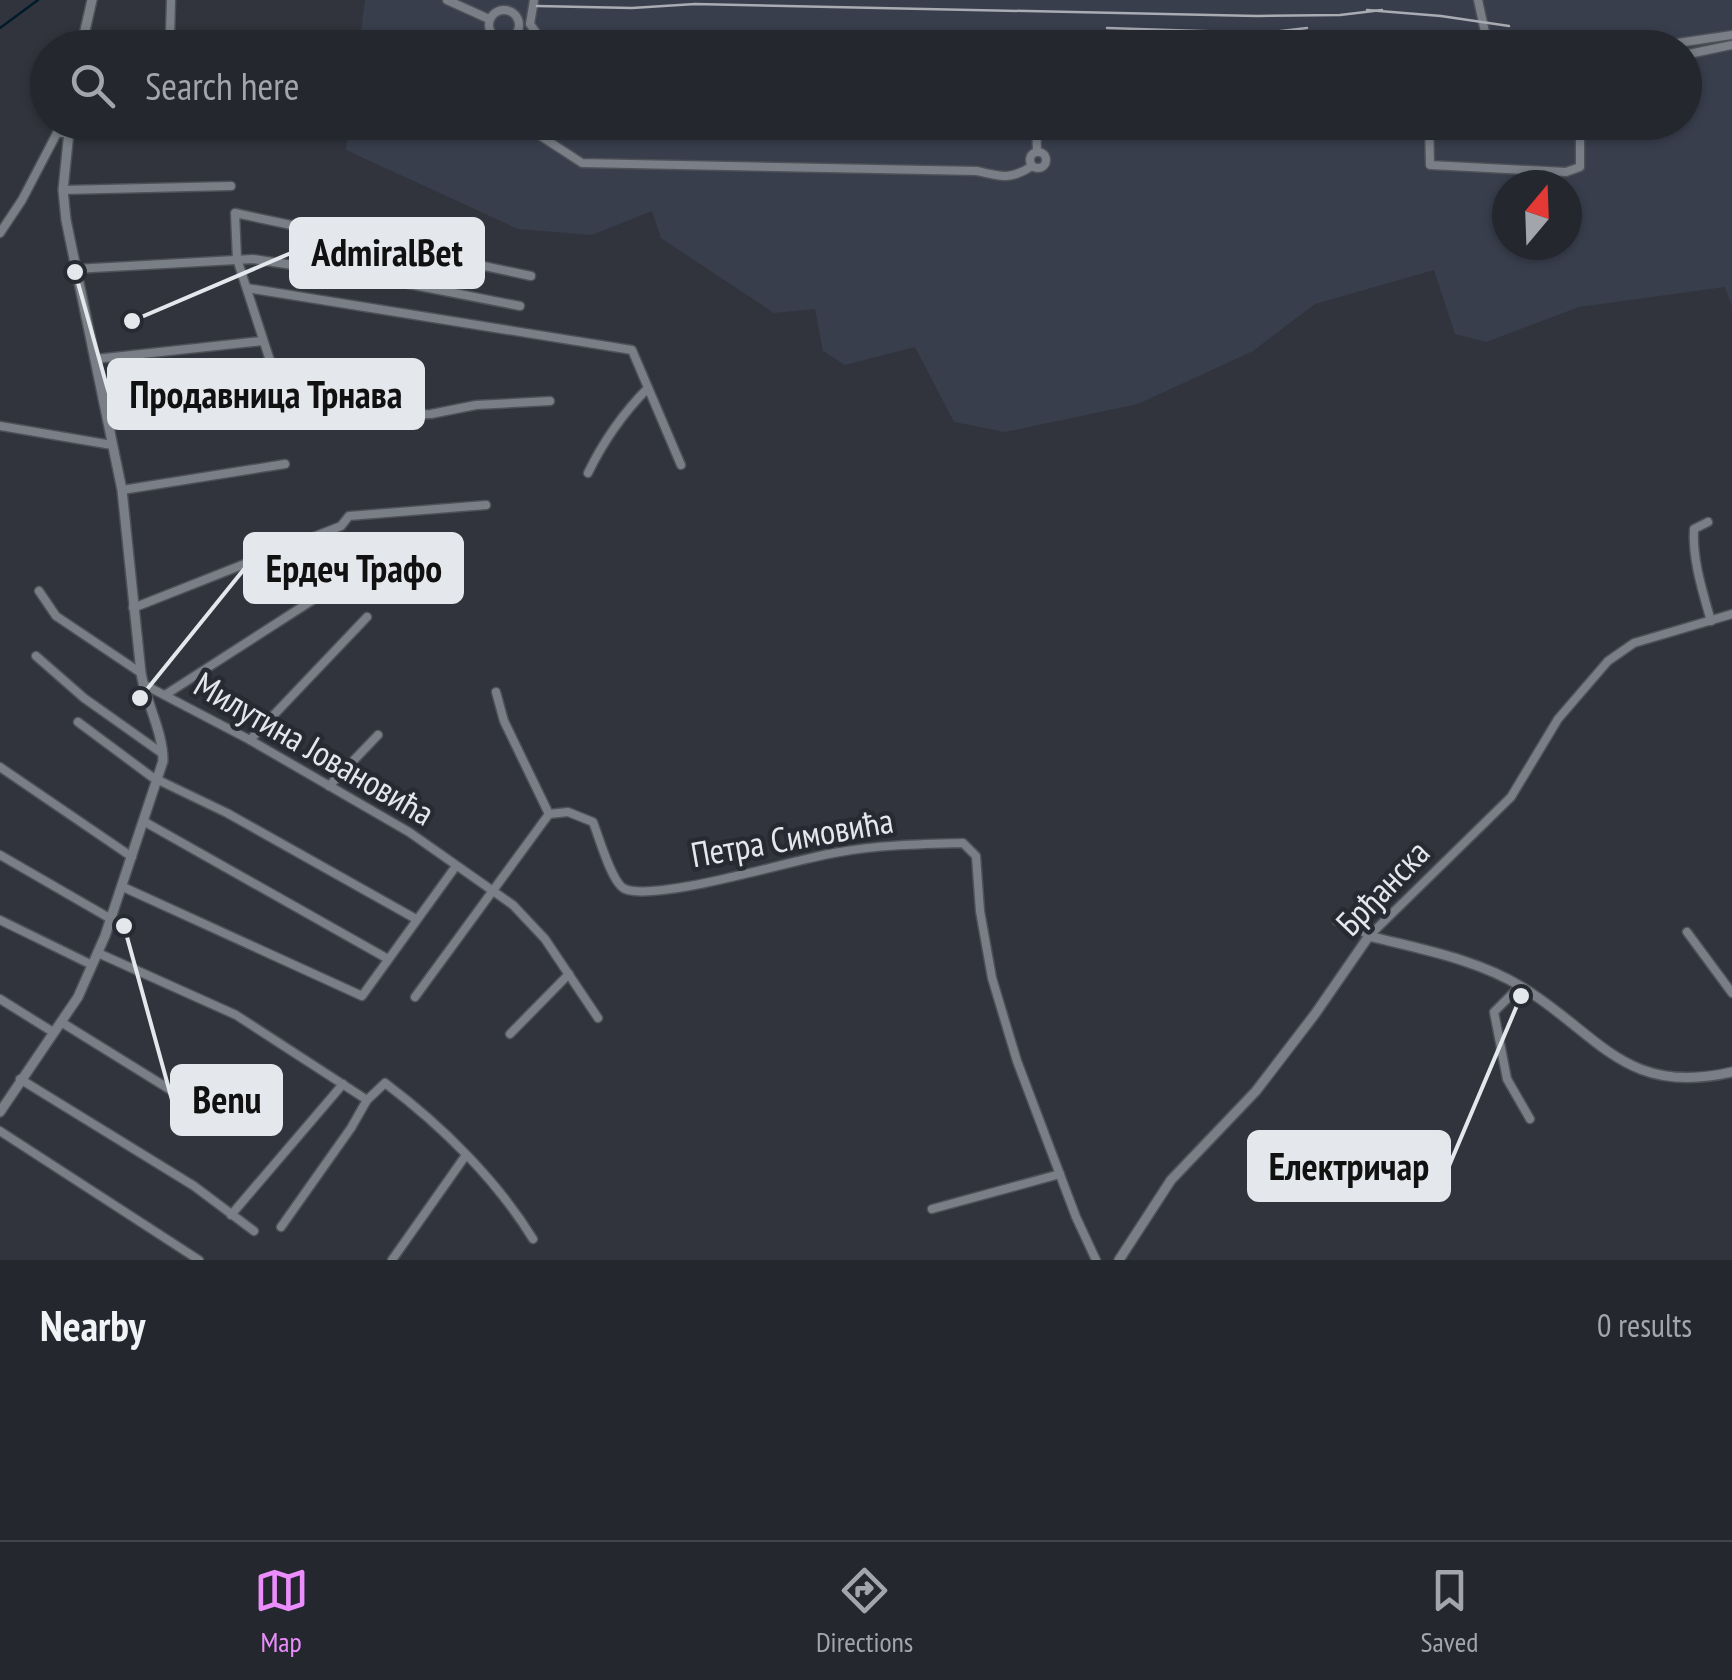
<!DOCTYPE html>
<html lang="en">
<head>
<meta charset="utf-8">
<style>
	:root { --surface:#25272e; --page:#2d2f36; --text:#f1f3f6; --muted:#a3a5aa; --line:#42444a; --accent:#eb8dfc }
	body { margin:0; font-family:"PT Sans Narrow",sans-serif; background:var(--page); color:var(--text) }
	.compass { position:absolute; left:1492px; top:170px; width:90px; height:90px; border-radius:50%; background:var(--surface); box-shadow:0 2px 8px #0004; rotate:19deg }
	.list { margin:0; padding:0; list-style:none }
	h2 { display:flex; justify-content:space-between; align-items:center; height:130px; margin:0; padding:0 40px; font-size:42px }
	h2 small { font-size:32px; font-weight:400; color:var(--muted) }
	.icon { flex:none; width:55px; height:55px; fill:none; stroke:currentColor; stroke-width:2; stroke-linecap:round; stroke-linejoin:round }
	.map { position:relative; flex:none; width:1732px; height:1260px; overflow:hidden }
	.search { position:absolute; background:var(--surface); box-shadow:0 2px 8px #0004; left:30px; right:30px; top:30px; height:110px; display:flex; align-items:center; gap:25px; box-sizing:border-box; padding:0 35px; border-radius:55px; color:var(--muted); font-size:38px }
	.sheet { height:280px; background:var(--surface) }
	nav { display:flex; justify-content:space-around; align-items:center; box-sizing:border-box; height:140px; border-top:2px solid var(--line); background:var(--surface); font-size:28px; color:var(--muted) }
	nav a { display:grid; justify-items:center; gap:5px }
	nav .on { color:var(--accent) }
	.map>svg:first-child { display:block }
	.built { fill:#383e4c; fill-rule:evenodd }
	.lines { fill:none; stroke-linecap:round; stroke-linejoin:round }
	.stream { stroke:#001c2c; stroke-width:2.5 }
	.minor-casing { stroke:#4e5157; stroke-width:11 }
	.tertiary-casing { stroke:#4e5157; stroke-width:12 }
	.minor { stroke:#797e87; stroke-width:8 }
	.tertiary { stroke:#797e87; stroke-width:9 }
	.rail { stroke:#a9acb2; stroke-width:2.5 }
	.labels { text-anchor:middle; stroke-width:9; stroke-linejoin:round; paint-order:stroke }
	.street-label { font-size:35px; fill:#e4e7ec; stroke:#272a32 }
	.leader { fill:none; stroke:#e4e7ec; stroke-width:4 }
	.callout-dot { fill:#e4e7ec; stroke:#272a32; stroke-width:4 }
	.callout { fill:#e4e7ec; stroke:#e4e7ec; stroke-width:4 }
	.callout-label { font-size:38px; text-anchor:middle; font-weight:bold; fill:#111 }
</style>
</head>
<body>
<div class="map">
<svg width="1732" height="1260" viewBox="0 0 1732 1260">
	<rect width="100%" height="100%" fill="#31343d"/>
	<path class="built" d="M365 0H1732V307L1725 287 1579 307 1486 342 1455 334 1434 270 1315 304 1253 351 1138 404 1005 432 954 422 915 347 845 365 823 351 815 309 774 313 661 238 652 211 592 235 518 229 346 150 349 122H1684V48L359 47ZM1507 185H1567V245H1507Z"/>
	<g class="lines">
		<polyline class="stream" points="0,28 38,0"/>
		<defs>
			<g id="minor">
				<polyline points="447,0 489,19"/>
				<polyline points="534,0 530,24 542,41 618,48"/>
				<polyline points="1478,0 1488,46"/>
				<circle cx="504" cy="25" r="15"/>
				<polyline points="170,36 171,0"/>
				<polyline points="1064,48 1079,42 1195,40 1524,48"/>
				<polyline points="1644,48 1732,35"/>
				<polyline points="1684,55 1732,45"/>
				<path d="M519 122 582 163 977 171C1001 177 1011 180 1032 166"/>
				<polyline points="1036,122 1037,151"/>
				<polyline points="1429,122 1430,165 1566,172 1580,167 1580,122"/>
				<circle cx="1038" cy="160" r="8"/>
				<polyline points="63,190 231,186"/>
				<polyline points="0,233 22,200 57,133 68,133"/>
				<polyline points="75,269 253,259 378,278 520,306"/>
				<polyline points="531,276 235,213 237,259 289,419 431,414 476,405 550,401"/>
				<polyline points="247,288 632,350 681,465"/>
				<polyline points="95,359 262,341"/>
				<polyline points="105,406 276,382"/>
				<polyline points="0,426 112,445"/>
				<path d="M588 473C604 440 622 414 648 388"/>
				<polyline points="122,490 285,464"/>
				<path d="M1708 522 1694 529C1692 559 1703 593 1711 621"/>
				<polyline points="39,591 56,616 141,673"/>
				<polyline points="133,608 341,526 349,516 486,505"/>
				<polyline points="36,656 84,698 163,754"/>
				<polyline points="143,684 250,740 409,832 513,905 545,939 598,1018"/>
				<path d="M496 692 504 721 549 814 568 812 593 822C599 837 612 884 625 889 657 902 792 860 834 853 877 845 919 844 963 843L976 856 980 911 992 978 1017 1061 1076 1217 1096 1260"/>
				<polyline points="165,695 333,587"/>
				<polyline points="78,722 152,777 227,813 416,919"/>
				<polyline points="250,740 367,617"/>
				<polyline points="0,767 132,857"/>
				<polyline points="329,786 378,735"/>
				<polyline points="145,822 388,959"/>
				<polyline points="0,855 111,919"/>
				<polyline points="123,887 362,996 456,866"/>
				<polyline points="0,920 92,965"/>
				<polyline points="1337,921 1348,920 1369,936 1511,797 1558,719 1608,661 1634,643 1732,614"/>
				<polyline points="1687,932 1732,993"/>
				<polyline points="98,953 236,1015 367,1100"/>
				<polyline points="1520,986 1494,1012 1507,1079 1530,1119"/>
				<polyline points="415,997 549,814"/>
				<polyline points="0,999 53,1032"/>
				<polyline points="61,1022 224,1123"/>
				<polyline points="510,1034 569,974"/>
				<polyline points="20,1079 194,1186 254,1231"/>
				<polyline points="0,1131 199,1260"/>
				<polyline points="932,1209 1060,1174"/>
				<polyline points="231,1215 343,1084"/>
				<path d="M281 1227 351 1128 367 1100 385 1083C441 1125 496 1179 533 1239"/>
				<polyline points="392,1260 466,1155"/>
			</g>
			<g id="tertiary">
				<polyline points="81,48 92,0"/>
				<path d="M0 1112 78 997 105 936 163 761C163 731 146 703 141 673L122 490 66 220 63 190 70 122"/>
				<path d="M1119 1260 1171 1180 1256 1091 1315 1014 1369 936C1419 949 1477 959 1522 987 1599 1034 1625 1097 1732 1072"/>
			</g>
		</defs>
		<use href="#minor" class="minor-casing"/>
		<use href="#tertiary" class="tertiary-casing"/>
		<use href="#minor" class="minor"/>
		<use href="#tertiary" class="tertiary"/>
		<g class="rail">
			<polyline points="537,6 632,8 695,4 1257,16 1340,15 1382,10"/>
			<polyline points="1367,10 1441,16 1509,26"/>
			<polyline points="1107,28 1264,33 1307,28"/>
		</g>
	</g>
	<g class="labels">
		<g class="street-label">
			<text transform="translate(314 749) rotate(30)" y="12">Милутина Јовановића</text>
			<text transform="translate(792 838) rotate(-10)" y="12">Петра Симовића</text>
			<text transform="translate(1383 888) rotate(-46)" y="12">Брђанска</text>
		</g>
	</g>
	<path class="leader" d="M132 321L291 253M75 272L109 394M140 698L245 568M124 926L172 1100M1521 996L1449 1166"/>
	<g class="callout-dot">
		<circle cx="132" cy="321" r="10"/>
		<circle cx="75" cy="272" r="10"/>
		<circle cx="140" cy="698" r="10"/>
		<circle cx="124" cy="926" r="10"/>
		<circle cx="1521" cy="996" r="10"/>
	</g>
	<g class="callout">
		<rect x="291" y="219" width="192" height="68" rx="10"/>
		<rect x="109" y="360" width="314" height="68" rx="10"/>
		<rect x="245" y="534" width="217" height="68" rx="10"/>
		<rect x="172" y="1066" width="109" height="68" rx="10"/>
		<rect x="1249" y="1132" width="200" height="68" rx="10"/>
	</g>
	<g class="callout-label">
		<text x="387" y="266">AdmiralBet</text>
		<text x="266" y="408">Продавница Трнава</text>
		<text x="354" y="582">Ердеч Трафо</text>
		<text x="227" y="1113">Benu</text>
		<text x="1349" y="1180">Електричар</text>
	</g>
</svg>
<svg class="compass" viewBox="-18 -18 36 36"><path d="M0-13l5 13h-10z" fill="#e53935"/><path d="M0 13l5-13h-10z" fill="#a3a5aa"/></svg>
<div class="search"><svg class="icon" aria-label="search" viewBox="0 0 24 24"><circle cx="10" cy="10" r="6"/><path d="M15 15l6 6"/></svg>Search here</div>
</div>
<section class="sheet">
<h2>Nearby<small>0 results</small></h2>
<ul class="list">
</ul>
</section>
<nav>
<a class="on"><svg class="icon" aria-label="map" viewBox="0 0 24 24"><path d="M3 6l6-2 6 2 6-2v14l-6 2-6-2-6 2zM9 4v14M15 6v14"/></svg>Map</a>
<a><svg class="icon" aria-label="directions" viewBox="0 0 24 24"><path d="M12 3l9 9-9 9-9-9zM9 14v-3h6M13 9l2 2-2 2"/></svg>Directions</a>
<a><svg class="icon" aria-label="saved" viewBox="0 0 24 24"><path d="M7 4h10v16l-5-4-5 4z"/></svg>Saved</a>
</nav>
</body>
</html>
